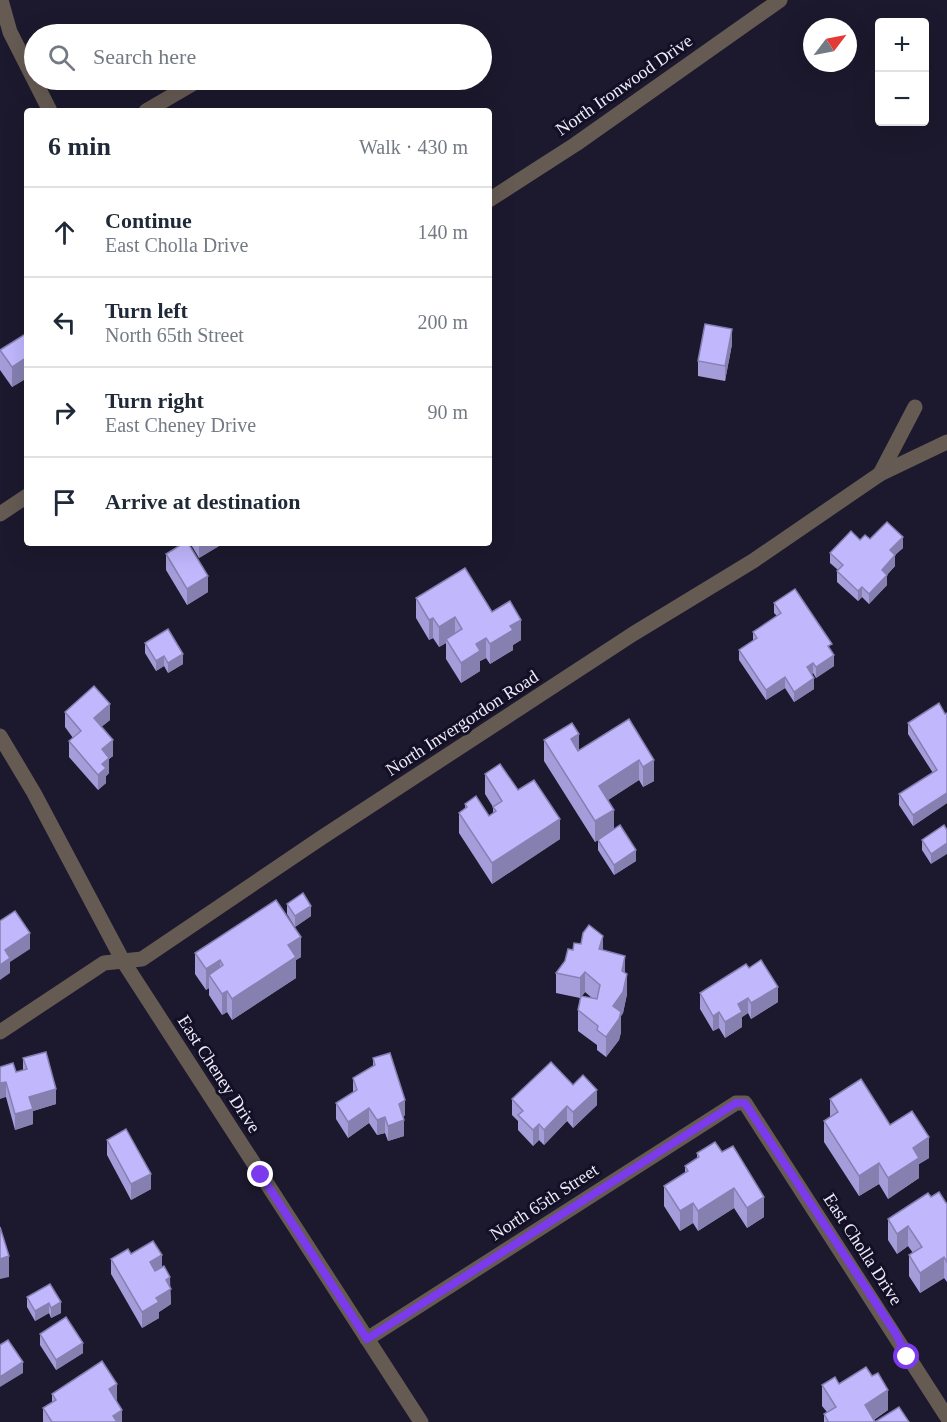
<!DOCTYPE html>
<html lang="en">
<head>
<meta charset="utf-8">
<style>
	:root { --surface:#fff; --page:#f6f6f7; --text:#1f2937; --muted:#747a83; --line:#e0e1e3 }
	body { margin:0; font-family:"Times New Roman",serif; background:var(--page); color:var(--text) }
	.controls { position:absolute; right:18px; top:18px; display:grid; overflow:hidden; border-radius:6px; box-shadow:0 6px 24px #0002 }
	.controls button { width:54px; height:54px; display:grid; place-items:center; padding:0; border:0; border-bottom:2px solid var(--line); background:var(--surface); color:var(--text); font:30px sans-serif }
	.compass { position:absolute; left:803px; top:18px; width:54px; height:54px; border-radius:50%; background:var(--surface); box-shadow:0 6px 24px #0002; rotate:58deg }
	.stop { position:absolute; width:18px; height:18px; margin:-14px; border:4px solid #7c3aed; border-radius:50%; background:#fff }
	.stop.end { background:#7c3aed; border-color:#fff; box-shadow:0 2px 6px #0008 }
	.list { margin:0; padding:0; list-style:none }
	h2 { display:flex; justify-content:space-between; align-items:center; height:78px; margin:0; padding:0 24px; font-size:26px }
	h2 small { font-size:20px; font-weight:400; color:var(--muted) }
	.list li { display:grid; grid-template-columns:39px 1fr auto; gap:18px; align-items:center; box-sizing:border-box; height:90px; padding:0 24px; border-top:2px solid var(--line) }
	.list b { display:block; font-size:22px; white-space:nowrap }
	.list p { margin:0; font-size:20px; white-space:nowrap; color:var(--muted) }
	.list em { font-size:20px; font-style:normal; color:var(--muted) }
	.icon { flex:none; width:33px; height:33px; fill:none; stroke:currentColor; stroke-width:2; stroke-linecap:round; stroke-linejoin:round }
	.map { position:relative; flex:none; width:947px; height:1422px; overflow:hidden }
	.search { position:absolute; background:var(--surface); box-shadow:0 6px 24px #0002; left:24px; top:24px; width:468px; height:66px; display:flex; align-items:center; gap:15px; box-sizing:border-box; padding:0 21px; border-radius:33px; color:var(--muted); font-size:22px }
	.panel { position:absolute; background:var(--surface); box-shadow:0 6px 24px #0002; left:24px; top:108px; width:468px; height:438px; border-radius:6px }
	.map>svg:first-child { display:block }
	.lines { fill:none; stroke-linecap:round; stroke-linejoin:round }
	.minor { stroke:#665b53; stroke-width:15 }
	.wall { fill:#a59dda; fill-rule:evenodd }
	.shaded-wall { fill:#8680b1 }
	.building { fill:#c0b7fd; stroke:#8680b1; stroke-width:1.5 }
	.route { stroke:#7c3aed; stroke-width:8 }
	.labels { text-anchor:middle; stroke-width:6; stroke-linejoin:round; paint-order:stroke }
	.street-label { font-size:18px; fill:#edebfa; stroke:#130f24 }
</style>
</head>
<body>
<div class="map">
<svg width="947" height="1422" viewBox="0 0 947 1422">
	<rect width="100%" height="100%" fill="#1c192e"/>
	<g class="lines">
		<g class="minor">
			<polyline points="1,0 10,32 50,111"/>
			<polyline points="146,111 199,80"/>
			<polyline points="489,200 576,144 780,0"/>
			<polyline points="880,474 915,407"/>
			<polyline points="0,514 27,496"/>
			<polyline points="0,736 34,793 123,961 421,1422"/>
			<polyline points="0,1032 104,963 142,959 321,838 633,634 753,561 880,474 947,442"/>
			<polyline points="367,1339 736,1103 745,1103 947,1417"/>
		</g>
	</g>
	<g class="wall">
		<polygon points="27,333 27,378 12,387 0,370 0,350"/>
		<polygon points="732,344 725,381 698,376 698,361"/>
		<polygon points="870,539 903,548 895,555 895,566 887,575 887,585 869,604 862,597 858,601 837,582 837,571 838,570 830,563 830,553 860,540"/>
		<polygon points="190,543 224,543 199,558"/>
		<polygon points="166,554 208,592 187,605 166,570"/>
		<polygon points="416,598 492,612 521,640 513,645 513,650 490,664 486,658 480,661 480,671 461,683 446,659 446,643 439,647 433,638 429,640 416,618"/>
		<polygon points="774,603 832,651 834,666 816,678 813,673 812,674 814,689 794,702 785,688 766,700 739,660 739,650 753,641 753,632 777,616 774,613"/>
		<polygon points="145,643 183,664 168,673 164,666 156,671 145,653"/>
		<polygon points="65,712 110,720 101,727 113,756 109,759 109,773 106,776 106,783 98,790 69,757 69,741 73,738 65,727"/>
		<polygon points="947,713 947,803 913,826 899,805 899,794 933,773 908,734 908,723"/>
		<polygon points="629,719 654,781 643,787 639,780 608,800 614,829 636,861 614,875 598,850 598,840 595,842 544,761 544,740 579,750"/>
		<polygon points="485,774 518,790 560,839 492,884 459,833 459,813 465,809 465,804 489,816 493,814 493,807 485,794"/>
		<polygon points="944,825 931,864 922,850 922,840"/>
		<polygon points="287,904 311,916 295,927 287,914"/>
		<path d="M603 950 625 973 627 994 623 1013 621 1016V1032L619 1040 606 1057 597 1050V1045L578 1031V1010L580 998 556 993V973ZM585 992 592 998 582 996Z"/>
		<polygon points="195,953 301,957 296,960 296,978 232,1020 227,1012 222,1015 209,995 209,988 206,990 195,974"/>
		<polygon points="749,968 778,1002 751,1019 748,1013 742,1017 742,1027 725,1038 719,1028 713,1031 700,1009 700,993"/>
		<polygon points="23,1058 56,1104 33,1111 33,1124 15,1130 6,1097 0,1067 16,1072 23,1070"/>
		<polygon points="373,1058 405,1115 403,1117 404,1136 388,1141 385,1133 377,1135 369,1123 348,1138 336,1119 336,1103 353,1092 353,1078 373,1066"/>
		<polygon points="573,1085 597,1105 573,1128 567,1121 544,1145 539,1140 533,1146 518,1130 518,1121 512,1115 512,1099"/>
		<polygon points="830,1099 890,1125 929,1158 919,1164 919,1178 888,1199 879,1184 859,1196 824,1142 824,1121 830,1117"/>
		<polygon points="107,1140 151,1189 131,1200 107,1155"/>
		<polygon points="715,1142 764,1217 747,1228 734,1208 698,1231 693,1223 680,1231 664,1206 664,1186 685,1173 685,1166 697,1158 697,1153"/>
		<polygon points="931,1197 947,1203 947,1282 944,1278 920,1293 909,1276 909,1255 913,1253 908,1246 897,1254 888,1240 888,1219"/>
		<polygon points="131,1254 162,1268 170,1287 171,1304 159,1312 159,1318 142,1328 111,1274 111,1259"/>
		<polygon points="50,1284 61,1313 51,1318 49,1313 35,1321 27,1307 27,1297"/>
		<polygon points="40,1334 83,1353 56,1370 40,1345"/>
		<polygon points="839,1384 888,1410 874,1420 875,1422 909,1422 824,1422 824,1414 827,1412 822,1406 822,1385"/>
		<polygon points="52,1394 117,1402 122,1422 43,1422 43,1408 52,1402"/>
	</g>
	<g class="shaded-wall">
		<polygon points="732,329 732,344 725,381 725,366"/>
		<polygon points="27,357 27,378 12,387 12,367"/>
		<polygon points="903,537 903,548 895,555 895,566 882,580 882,570 890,550"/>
		<polygon points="199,543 224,543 199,558"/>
		<polygon points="887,575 887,585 869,604 869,594"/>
		<polygon points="208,576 208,592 187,605 187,589"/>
		<polygon points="862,587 862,597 858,601 858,591"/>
		<polygon points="455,617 455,637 446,639 446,643 439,647 439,627"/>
		<polygon points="433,618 433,638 429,640 429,620"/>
		<polygon points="521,620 521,640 513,645 513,650 490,664 490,644 510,626"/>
		<polygon points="486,638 486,658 480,661 480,671 461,683 461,663 476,644"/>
		<polygon points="183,654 183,664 168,673 168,663"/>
		<polygon points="834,655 834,666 816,678 816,667"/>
		<polygon points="164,656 164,666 156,671 156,661"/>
		<polygon points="813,663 813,673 807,677 807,667"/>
		<polygon points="785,677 785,688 766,700 766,690"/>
		<polygon points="814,678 814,689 794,702 794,692"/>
		<polygon points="110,704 110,720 94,733 94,718"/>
		<polygon points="579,734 579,755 571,739"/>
		<polygon points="113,740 113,756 109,759 109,773 106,776 106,783 98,790 98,775 102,749"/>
		<polygon points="639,760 639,780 599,806 599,786"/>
		<polygon points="654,760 654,781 643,787 643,767"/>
		<polygon points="947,793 947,803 913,826 913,815"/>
		<polygon points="614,810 614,830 595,842 595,821"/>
		<polygon points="560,819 560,839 492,884 492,863"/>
		<polygon points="947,843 947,854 931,864 931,854"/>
		<polygon points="636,850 636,861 614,875 614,865"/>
		<polygon points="311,906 311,916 295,927 295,916"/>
		<polygon points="30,933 30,949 10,962 10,973 0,980 0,965 5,950"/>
		<polygon points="603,936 603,956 599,949"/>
		<polygon points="301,937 301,957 296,960 296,978 232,1020 232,999 288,945"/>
		<polygon points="625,956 625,976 622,971"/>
		<polygon points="220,960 220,981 209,975 209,988 206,990 206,969"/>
		<polygon points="585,972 585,992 580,998 580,978"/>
		<polygon points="627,974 627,994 623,1013 621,1016 621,1032 619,1040 606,1057 606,1037 613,1006"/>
		<polygon points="778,987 778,1002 751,1019 751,1003"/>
		<polygon points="227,991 227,1012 222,1015 222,994"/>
		<polygon points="748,998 748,1013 742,1017 742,1027 725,1038 725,1022 738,1004"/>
		<polygon points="719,1012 719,1028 713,1031 713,1016"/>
		<polygon points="6,1082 6,1097 0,1099 0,1083"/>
		<polygon points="56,1089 56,1104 33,1111 33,1124 15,1130 15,1114 29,1097"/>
		<polygon points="597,1090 597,1105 573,1128 573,1112"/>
		<polygon points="405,1100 405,1115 399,1119 399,1104"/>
		<polygon points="567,1106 567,1121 544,1145 544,1130"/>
		<polygon points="369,1108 369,1123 348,1138 348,1122"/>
		<polygon points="385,1117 385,1133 377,1135 377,1120"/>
		<polygon points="404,1120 404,1136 388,1141 388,1126"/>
		<polygon points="539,1124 539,1140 533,1146 533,1130"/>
		<polygon points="929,1137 929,1158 919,1164 919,1178 888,1199 888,1178 913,1148"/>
		<polygon points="879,1163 879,1184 859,1196 859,1176"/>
		<polygon points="151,1174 151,1189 131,1200 131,1184"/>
		<polygon points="734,1188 734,1208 698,1231 698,1211"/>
		<polygon points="764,1197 764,1217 747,1228 747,1208"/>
		<polygon points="693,1203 693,1223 680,1231 680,1211"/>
		<polygon points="908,1226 908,1246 897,1254 897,1234"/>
		<polygon points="162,1255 162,1271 150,1278 150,1262"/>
		<polygon points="9,1256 9,1277 0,1279 0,1259"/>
		<polygon points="944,1257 944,1278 920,1293 920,1273"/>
		<polygon points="170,1277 171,1304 159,1312 159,1318 142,1328 142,1312 156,1298 166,1280"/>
		<polygon points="61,1302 61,1313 51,1318 51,1308"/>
		<polygon points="49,1303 49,1313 35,1321 35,1311"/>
		<polygon points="83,1343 83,1353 56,1370 56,1360"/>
		<polygon points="23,1362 23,1373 0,1387 0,1377"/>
		<polygon points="117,1384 117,1405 109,1389"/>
		<polygon points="888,1390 888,1410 870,1422 865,1405"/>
		<polygon points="122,1410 122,1422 113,1422 113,1416"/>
	</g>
	<g class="building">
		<polygon points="705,324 732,329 725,366 698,361"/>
		<polygon points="27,333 27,357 12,367 0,350"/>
		<polygon points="887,522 903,537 890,550 895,555 882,570 887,575 869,594 862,587 858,591 837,571 843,565 830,553 851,531 860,540 865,535 870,539"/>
		<polygon points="184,543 188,543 208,576 187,589 166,554"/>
		<polygon points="465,568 492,612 510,601 521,620 510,626 513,630 490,644 486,638 476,644 480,651 461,663 446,639 462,629 455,617 439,627 433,618 429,620 416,598"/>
		<polygon points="795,589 832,644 828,646 834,655 816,667 813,663 807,667 814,678 794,692 785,677 766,690 739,650 757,638 753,632 781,613 774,603"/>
		<polygon points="168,629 183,654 168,663 164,656 156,661 145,643"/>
		<polygon points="94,686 110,704 94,718 113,740 102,749 109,758 102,764 106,768 98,775 69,741 81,731 65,712"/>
		<polygon points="939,703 945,714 947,713 947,793 913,815 899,794 937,770 908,723"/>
		<polygon points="629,719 654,760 643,767 639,760 599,786 614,810 595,821 544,740 572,723 579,734 571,739 578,751"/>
		<polygon points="500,764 518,790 534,780 560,819 492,863 459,813 467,807 465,804 476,796 489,816 496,811 493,807 502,801 485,774"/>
		<polygon points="620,825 636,850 614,865 598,840"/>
		<polygon points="944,825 947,830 947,843 931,854 922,840"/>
		<polygon points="303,893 311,906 295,916 287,904"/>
		<polygon points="276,900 301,937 288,945 296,957 232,999 227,991 222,994 209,975 223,965 220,960 206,969 195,953"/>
		<polygon points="15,911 30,933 5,950 10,958 0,965 0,921"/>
		<polygon points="589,925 603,936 599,949 625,956 622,971 627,974 623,992 613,1006 621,1012 619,1019 606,1037 597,1030 598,1026 578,1010 581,996 597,999 600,985 585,972 580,978 556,973 565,961 568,949 573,950 574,943 581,944 583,933"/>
		<polygon points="761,960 778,987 751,1003 748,998 738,1004 742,1012 725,1022 719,1012 713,1016 700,993 746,964 749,968"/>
		<polygon points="46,1052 56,1089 29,1097 33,1109 15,1114 6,1082 0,1083 0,1067 13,1063 16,1072 27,1069 23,1058"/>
		<polygon points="390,1053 405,1100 399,1104 404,1120 388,1126 385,1117 377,1120 369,1108 348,1122 336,1103 357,1090 353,1078 375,1065 373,1058"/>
		<polygon points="551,1062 573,1085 583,1075 597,1090 573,1112 567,1106 544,1130 539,1124 533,1130 518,1115 523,1111 512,1099"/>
		<polygon points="861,1079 890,1125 912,1111 929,1137 913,1148 919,1158 888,1178 879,1163 859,1176 824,1121 838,1112 830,1099"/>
		<polygon points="126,1129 151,1174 131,1184 107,1140"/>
		<polygon points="715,1142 722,1152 733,1146 764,1197 747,1208 734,1188 698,1211 693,1203 680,1211 664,1186 688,1171 685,1166 699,1157 697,1153"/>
		<polygon points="939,1192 946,1203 947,1203 947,1262 944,1257 920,1273 909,1255 922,1247 908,1226 897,1234 888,1219 928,1193 931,1197"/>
		<polygon points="0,1227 9,1256 0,1259"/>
		<polygon points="153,1241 162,1255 150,1262 155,1271 164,1266 170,1277 166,1280 171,1289 156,1298 159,1302 142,1312 111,1259 128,1249 131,1254"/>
		<polygon points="50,1284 61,1302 51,1308 49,1303 35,1311 27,1297"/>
		<polygon points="66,1317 83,1343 56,1360 40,1334"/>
		<polygon points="8,1340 23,1362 0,1377 0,1345"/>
		<polygon points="102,1361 117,1384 109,1389 122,1410 113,1416 117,1422 52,1422 43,1408 56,1400 52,1394"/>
		<polygon points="866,1367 872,1376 878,1373 888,1390 865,1405 875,1422 899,1407 909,1422 826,1422 828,1421 824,1414 836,1407 822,1385 835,1377 839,1384"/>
	</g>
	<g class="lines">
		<polyline class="route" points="261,1175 367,1339 736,1103 745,1103 896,1334 907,1357"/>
	</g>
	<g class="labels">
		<g class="street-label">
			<text transform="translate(624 85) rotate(-35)" y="6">North Ironwood Drive</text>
			<text transform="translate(462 723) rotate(-33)" y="6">North Invergordon Road</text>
			<text transform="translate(219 1074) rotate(57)" y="6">East Cheney Drive</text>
			<text transform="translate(544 1202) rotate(-33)" y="6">North 65th Street</text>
			<text transform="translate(863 1249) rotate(57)" y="6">East Cholla Drive</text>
		</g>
	</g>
</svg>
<div class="controls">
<button>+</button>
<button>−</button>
</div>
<svg class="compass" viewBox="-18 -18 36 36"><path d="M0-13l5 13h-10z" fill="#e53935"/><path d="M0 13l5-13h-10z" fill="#747a83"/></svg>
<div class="stop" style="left:907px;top:1357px"></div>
<div class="stop end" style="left:261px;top:1175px"></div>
<div class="search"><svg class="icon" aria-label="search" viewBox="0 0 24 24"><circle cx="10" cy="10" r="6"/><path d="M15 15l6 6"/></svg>Search here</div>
<section class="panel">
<h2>6 min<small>Walk · 430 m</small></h2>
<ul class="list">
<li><svg class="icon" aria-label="ahead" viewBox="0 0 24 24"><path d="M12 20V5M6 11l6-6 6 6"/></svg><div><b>Continue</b><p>East Cholla Drive</p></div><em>140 m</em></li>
<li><svg class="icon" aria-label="left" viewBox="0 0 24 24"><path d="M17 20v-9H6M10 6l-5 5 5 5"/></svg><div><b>Turn left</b><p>North 65th Street</p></div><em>200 m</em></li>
<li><svg class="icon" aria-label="right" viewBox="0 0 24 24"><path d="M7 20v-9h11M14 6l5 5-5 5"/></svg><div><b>Turn right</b><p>East Cheney Drive</p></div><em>90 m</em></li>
<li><svg class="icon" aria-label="arrive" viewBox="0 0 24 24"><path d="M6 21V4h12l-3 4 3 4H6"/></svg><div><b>Arrive at destination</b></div></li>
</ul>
</section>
</div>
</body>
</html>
